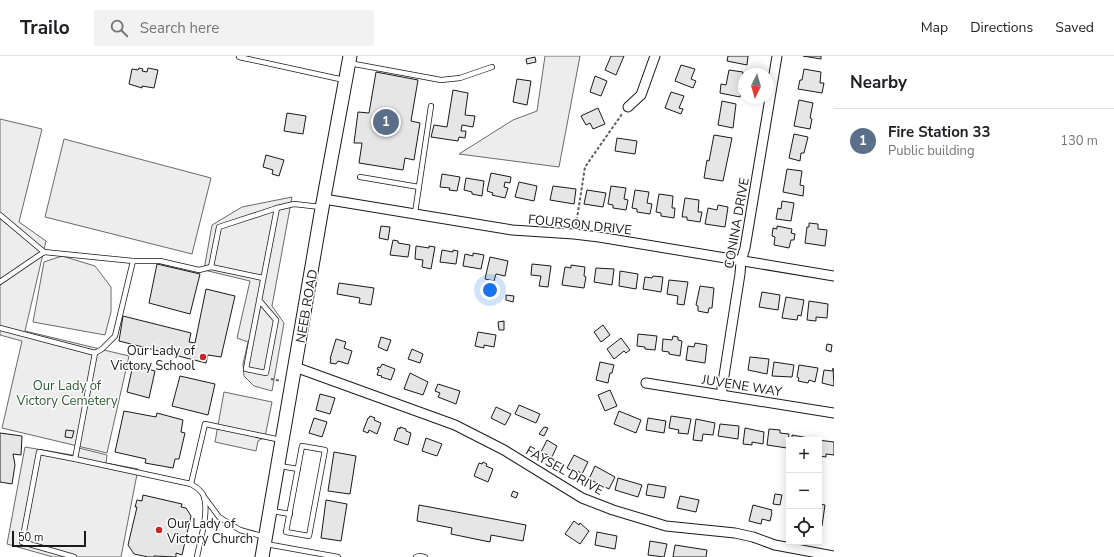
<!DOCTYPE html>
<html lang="en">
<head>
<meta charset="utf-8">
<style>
	:root { --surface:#fff; --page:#f2f2f2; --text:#202124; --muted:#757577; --line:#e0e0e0; --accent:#c62828 }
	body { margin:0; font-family:"Nunito Sans",sans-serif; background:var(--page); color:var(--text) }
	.controls { position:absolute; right:12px; bottom:12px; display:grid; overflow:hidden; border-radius:0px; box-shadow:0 2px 10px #0003 }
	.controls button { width:36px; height:36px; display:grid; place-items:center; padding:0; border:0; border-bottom:1px solid var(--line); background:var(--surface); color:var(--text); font:20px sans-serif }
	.compass { position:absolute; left:738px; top:12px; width:36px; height:36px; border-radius:50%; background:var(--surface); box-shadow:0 2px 10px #0003; rotate:185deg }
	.scale { position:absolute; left:12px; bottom:10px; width:74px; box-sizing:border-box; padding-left:4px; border:2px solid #1a1a1a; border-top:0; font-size:11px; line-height:14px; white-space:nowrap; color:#1a1a1a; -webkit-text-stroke:3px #fff; paint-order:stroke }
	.you { position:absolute; left:490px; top:234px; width:14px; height:14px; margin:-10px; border:3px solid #fff; border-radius:50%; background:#1a73e8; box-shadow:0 0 0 6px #1a73e833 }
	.badge { display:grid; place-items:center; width:26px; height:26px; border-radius:50%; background:var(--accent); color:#fff; font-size:13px; font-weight:700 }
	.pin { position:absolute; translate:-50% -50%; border:2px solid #fff; box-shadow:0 1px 4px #0006 }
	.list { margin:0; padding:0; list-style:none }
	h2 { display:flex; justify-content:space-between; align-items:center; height:52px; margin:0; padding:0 16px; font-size:17px }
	h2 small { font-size:13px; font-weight:400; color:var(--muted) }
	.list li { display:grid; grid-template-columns:26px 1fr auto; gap:12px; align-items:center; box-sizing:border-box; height:64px; padding:0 16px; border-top:1px solid var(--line) }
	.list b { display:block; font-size:15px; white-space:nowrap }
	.list p { margin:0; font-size:13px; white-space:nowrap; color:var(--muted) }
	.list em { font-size:13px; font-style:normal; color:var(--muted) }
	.icon { flex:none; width:22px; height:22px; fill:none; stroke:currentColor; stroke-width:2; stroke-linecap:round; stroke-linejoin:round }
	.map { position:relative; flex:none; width:834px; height:501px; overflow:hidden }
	header { display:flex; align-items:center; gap:24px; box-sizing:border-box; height:56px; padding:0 20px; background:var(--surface); border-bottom:1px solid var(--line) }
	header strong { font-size:19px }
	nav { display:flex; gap:22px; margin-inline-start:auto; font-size:14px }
	.search { width:280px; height:36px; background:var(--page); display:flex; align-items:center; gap:10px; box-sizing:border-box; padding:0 14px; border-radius:0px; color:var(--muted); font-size:15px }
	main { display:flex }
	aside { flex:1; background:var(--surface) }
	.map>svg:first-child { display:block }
	.built { fill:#ededed; stroke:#6a6a6a }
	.building { fill:#e6e6e6; stroke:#1a1a1a }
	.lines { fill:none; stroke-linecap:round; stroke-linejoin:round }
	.lane-casing { stroke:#1a1a1a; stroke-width:6 }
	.street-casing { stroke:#1a1a1a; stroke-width:11 }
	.secondary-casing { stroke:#1a1a1a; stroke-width:15 }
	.path { stroke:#5f5f5f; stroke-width:2; stroke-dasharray:3 2; stroke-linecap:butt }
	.lane { stroke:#fff; stroke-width:4.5 }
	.street { stroke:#fff; stroke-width:9 }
	.secondary { stroke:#fff; stroke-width:13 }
	.poi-dot { fill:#c62828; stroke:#fff; stroke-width:1.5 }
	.labels { text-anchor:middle; stroke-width:3; stroke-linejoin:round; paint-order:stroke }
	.street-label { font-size:13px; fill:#1a1a1a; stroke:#fff }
	.poi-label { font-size:13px; fill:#1a1a1a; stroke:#fff; text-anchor:end }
	.park-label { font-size:13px; fill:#2b5a34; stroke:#fff }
</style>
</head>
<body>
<header>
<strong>Trailo</strong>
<div class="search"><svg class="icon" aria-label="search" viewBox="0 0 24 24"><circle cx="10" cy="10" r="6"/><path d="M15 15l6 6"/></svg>Search here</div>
<nav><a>Map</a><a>Directions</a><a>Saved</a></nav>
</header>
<main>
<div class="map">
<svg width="834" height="501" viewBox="0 0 834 501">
	<rect width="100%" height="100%" fill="#fff"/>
	<g class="built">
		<polygon points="545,0 580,0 559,111 459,98 513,64 537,55"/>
		<polygon points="0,63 42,73 19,166 46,185 25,275 129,300 107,397 2,372 22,285 0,279"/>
		<polygon points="64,83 211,122 192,198 45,161"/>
		<polygon points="292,141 272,250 284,267 272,335 254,330 244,320 243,308 248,286 237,282 250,225 204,214 212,169 242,151"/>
		<polygon points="62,200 95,210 111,231 111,256 105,279 33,266 44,206"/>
		<polygon points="224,336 272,346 265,381 258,385 256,395 215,386"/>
		<polygon points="25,391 78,400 79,392 107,399 106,407 138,413 121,501 53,501 7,488"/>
	</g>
	<g class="building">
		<polygon points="611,0 624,0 616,19 605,14"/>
		<polygon points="728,0 748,0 747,9 727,5"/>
		<polygon points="803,0 821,0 821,3"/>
		<polygon points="535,1 536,6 527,8 526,3"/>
		<polygon points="681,9 695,13 691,23 696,25 693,32 675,25"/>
		<polygon points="139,12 143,13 142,15 147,16 148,12 158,14 154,32 142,30 142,32 129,28 132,13 138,14"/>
		<polygon points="804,13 821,16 820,27 824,27 822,37 798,33 800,24 802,24"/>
		<polygon points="729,14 743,16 741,27 743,28 740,41 720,37 721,28 726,29"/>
		<polygon points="376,16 418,24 411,65 420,67 414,104 405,102 403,114 359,107 362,87 354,87 358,56 369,57"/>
		<polygon points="595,20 607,25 601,40 590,36"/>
		<polygon points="517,23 531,25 527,49 513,46"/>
		<polygon points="453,34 468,37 465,59 475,60 473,71 462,69 461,75 466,75 465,82 459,81 458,85 431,81 434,69 447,71"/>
		<polygon points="671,36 684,40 679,52 683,53 681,58 665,52"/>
		<polygon points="799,44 813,47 810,62 812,63 810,73 794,70"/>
		<polygon points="722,45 736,48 733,72 718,69"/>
		<polygon points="598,52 605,68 593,73 590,67 586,69 581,60"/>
		<polygon points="287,57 306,60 303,78 284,75"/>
		<polygon points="794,78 808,81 804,97 801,97 800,105 789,102"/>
		<polygon points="714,79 732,82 723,125 704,122 707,104 709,105"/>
		<polygon points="617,82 637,85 635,98 615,95"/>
		<polygon points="266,99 284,104 279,120 272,118 273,114 263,111"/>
		<polygon points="787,113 802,115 800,129 804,130 803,140 783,136"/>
		<polygon points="491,117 511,121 510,127 505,126 504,131 508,132 505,142 492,139 493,137 487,135"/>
		<polygon points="442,118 460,121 457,135 449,134 450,132 440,131"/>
		<polygon points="466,122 484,125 482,140 472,138 472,136 464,134"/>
		<polygon points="519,126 537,130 534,145 515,141"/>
		<polygon points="553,130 576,133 574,148 550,144"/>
		<polygon points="611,130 626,132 624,143 628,144 626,154 613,152 613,149 608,148"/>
		<polygon points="587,134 606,137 603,151 584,148"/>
		<polygon points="635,134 649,136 647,147 652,148 650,158 637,156 637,153 632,152"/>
		<polygon points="659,138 673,140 672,152 675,152 674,162 661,160 661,157 656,156"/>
		<polygon points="685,142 699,144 698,156 702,156 700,166 687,164 687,161 682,161"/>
		<polygon points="782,145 794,147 791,165 776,163 778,152 781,153"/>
		<polygon points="718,149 728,151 725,171 705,168 708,152 717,154"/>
		<polygon points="809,167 818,168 818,173 827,174 825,190 805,187 807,171 809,171"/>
		<polygon points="381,170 390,171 388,184 379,182"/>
		<polygon points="777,170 792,173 791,177 795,178 794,184 791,184 789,192 774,189 775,181 772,180 773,172 777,173"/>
		<polygon points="393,184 398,185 398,187 410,189 408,201 390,199"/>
		<polygon points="416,190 429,192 429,190 435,191 431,213 422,211 423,204 415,203"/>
		<polygon points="442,194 453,196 453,194 458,195 456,208 440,206"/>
		<polygon points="473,197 484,199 481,213 463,210 465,198 473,200"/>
		<polygon points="490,201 508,205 505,220 496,218 494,225 485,223"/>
		<polygon points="157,208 200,218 190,258 149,247"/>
		<polygon points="532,208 551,210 548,231 539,230 541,220 531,219"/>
		<polygon points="571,209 585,211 584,220 586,221 584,232 562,229 565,211 571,212"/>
		<polygon points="596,212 614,213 612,229 594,226"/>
		<polygon points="620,215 638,218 636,233 619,230"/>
		<polygon points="653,220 663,221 661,236 643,233 645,221 652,222"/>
		<polygon points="669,224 688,226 684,249 677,248 678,240 667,238"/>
		<polygon points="339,227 374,232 371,249 359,247 360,242 337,238"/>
		<polygon points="700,230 714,232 712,252 709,252 708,257 698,255 698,250 696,249"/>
		<polygon points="206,233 235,240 221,301 208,299 206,307 119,285 123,260 191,277 189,286 195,287"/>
		<polygon points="762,236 780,239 778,254 759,251"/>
		<polygon points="506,239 514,240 513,246 506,244"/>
		<polygon points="786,241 804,244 801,260 798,259 797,264 782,262"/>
		<polygon points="809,245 828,248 827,262 816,261 816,265 807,264"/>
		<polygon points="504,265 504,274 499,274 498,266"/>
		<polygon points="603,269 610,279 601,286 594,276"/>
		<polygon points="478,276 496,279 494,291 484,289 484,292 475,290"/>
		<polygon points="638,278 657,280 655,294 645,293 645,291 637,290"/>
		<polygon points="673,280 678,281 678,284 682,285 680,300 669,298 669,296 662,295 663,283 672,284"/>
		<polygon points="381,281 391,284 387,295 378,291"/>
		<polygon points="621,282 630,294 626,297 624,295 614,303 607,293"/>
		<polygon points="336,283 346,286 344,292 352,295 348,308 338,305 336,308 330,307 331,303 330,303"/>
		<polygon points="695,287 707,289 705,307 686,304 688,290 694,291"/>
		<polygon points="827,288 832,289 831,296 826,294"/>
		<polygon points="412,293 423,298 420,307 408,303"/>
		<polygon points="750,301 769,303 767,318 748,314"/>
		<polygon points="600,306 614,309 612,317 610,317 608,327 596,324"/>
		<polygon points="774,306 794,309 792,321 772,320"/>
		<polygon points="382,308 395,313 391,324 381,321 382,320 377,319 379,314 377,313 378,311 380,312"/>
		<polygon points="133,309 155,315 149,342 127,336"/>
		<polygon points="799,309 818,312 815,326 809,324 808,327 798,325 799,322 797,321"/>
		<polygon points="833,312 834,330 822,327 824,314 833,315"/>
		<polygon points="410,317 428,326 423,339 404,333"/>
		<polygon points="180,320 215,328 208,359 172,350"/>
		<polygon points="438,328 460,335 456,348 438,341 440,337 435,335"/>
		<polygon points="610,334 617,350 605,355 598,339"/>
		<polygon points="320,338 335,342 330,358 316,354"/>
		<polygon points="519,349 540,358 536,367 515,358"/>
		<polygon points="496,351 511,358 505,369 491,362"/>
		<polygon points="124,355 156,361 157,357 183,364 181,376 185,377 179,403 175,403 173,412 145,407 146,403 115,396"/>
		<polygon points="619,355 641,364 636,377 614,368"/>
		<polygon points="370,360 375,362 374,364 381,367 377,378 369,374 368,377 363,375 368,362 369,362"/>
		<polygon points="671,360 691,363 688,378 678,377 679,374 669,372"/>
		<polygon points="314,362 327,366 322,381 309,377"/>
		<polygon points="648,362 666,365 664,377 646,374"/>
		<polygon points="696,363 715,367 713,379 703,378 702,385 693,384"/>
		<polygon points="720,368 739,370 738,383 718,380"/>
		<polygon points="400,371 406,373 406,375 411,377 408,389 394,384 398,372 400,373"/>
		<polygon points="544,371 548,372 544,380 539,378"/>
		<polygon points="745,372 764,376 763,388 752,386 752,389 743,388"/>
		<polygon points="769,373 780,374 780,377 789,378 787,392 767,389"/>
		<polygon points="66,374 74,375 72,382 65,381"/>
		<polygon points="0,377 22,380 21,399 13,398 15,409 12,428 0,426"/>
		<polygon points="792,379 814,383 814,384 792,384"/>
		<polygon points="426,382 442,388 437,400 422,395"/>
		<polygon points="547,384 557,390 552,401 541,396"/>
		<polygon points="818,384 834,386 834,399 826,398 826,401 819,400"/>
		<polygon points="334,396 356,400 350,438 328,435"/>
		<polygon points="574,399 588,406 582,418 578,415 577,418 567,412"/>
		<polygon points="483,406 487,408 486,410 493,413 488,426 474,420 479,407 482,408"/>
		<polygon points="595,410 615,421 609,433 589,423"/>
		<polygon points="618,422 642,429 638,441 615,434"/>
		<polygon points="648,428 666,431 664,442 646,439"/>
		<polygon points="513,435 518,437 516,442 511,440"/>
		<polygon points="775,438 782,439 780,449 773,448"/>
		<polygon points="143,439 182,448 181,451 186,452 191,460 182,499 176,497 176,501 154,500 154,501 148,501 134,498 128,489 137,451 135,451 137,444 142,445"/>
		<polygon points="680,440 699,444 696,456 677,452"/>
		<polygon points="326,444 347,448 341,485 321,482"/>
		<polygon points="819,448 825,449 822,470 819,469"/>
		<polygon points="419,449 526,469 523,485 491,479 490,486 451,478 452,472 417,465"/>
		<polygon points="753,449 772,454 771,456 772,457 770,465 762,463 761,468 749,465"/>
		<polygon points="574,465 579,469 580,467 589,475 580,488 565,478"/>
		<polygon points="597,476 617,480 615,493 595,489"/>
		<polygon points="650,485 667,488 664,501 648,499"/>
		<polygon points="675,489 707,494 706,501 673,501"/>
	</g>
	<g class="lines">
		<defs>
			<g id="lane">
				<polyline points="240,0 239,1 344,24"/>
				<polyline points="349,7 441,24 460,22 492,11"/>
				<polyline points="360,121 419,131"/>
				<polyline points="415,157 431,50"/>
				<polyline points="0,159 44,196"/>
				<polyline points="263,222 211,211 219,171 277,152"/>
				<polyline points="0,226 44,196 133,205 160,205 199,214 211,211"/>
				<path d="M259 244 276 264 266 317 246 313C256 259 267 205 277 152L294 148 321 151"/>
				<polyline points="0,272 95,297 102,293 115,280 133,205"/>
				<polyline points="95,297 75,403 191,428"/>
				<polygon points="302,390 325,394 309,480 286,476"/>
				<polyline points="280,410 298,413"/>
				<polyline points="205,442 219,461 240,474 265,481"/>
				<polyline points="272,455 290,458"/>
				<polyline points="266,488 338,501"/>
				<polyline points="74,501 22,486 39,396 75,403"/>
				<path d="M197 501C200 485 209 457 204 441 203 436 196 431 191 428L205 368 281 384"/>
				<polyline points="416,501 419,500 425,501"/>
			</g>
			<g id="street">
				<polyline points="628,51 641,39 655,0"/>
				<polyline points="324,143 512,174 574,178 599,181 834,220"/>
				<polyline points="295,311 455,369 504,394 582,442 613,454 666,470 735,477 753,481 775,489 834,500"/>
				<polyline points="646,327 834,357"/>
				<polyline points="721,339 740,218 741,205 745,192 777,0"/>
			</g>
			<polyline id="secondary" points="262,501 322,152 350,0"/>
		</defs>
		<use href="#lane" class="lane-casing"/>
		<use href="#street" class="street-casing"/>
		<use href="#secondary" class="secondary-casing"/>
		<g class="path">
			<polyline points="576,169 585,111 622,58"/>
			<polyline points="271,323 281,325"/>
		</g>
		<use href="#lane" class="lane"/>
		<use href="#street" class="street"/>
		<use href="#secondary" class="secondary"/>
	</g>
	<g class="poi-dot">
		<circle cx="203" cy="301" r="4"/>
		<circle cx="159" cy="474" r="4"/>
	</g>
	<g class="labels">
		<g class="street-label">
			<text transform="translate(736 167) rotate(-80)" y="5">CONINA DRIVE</text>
			<text transform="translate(580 168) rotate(6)" y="5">FOURSON DRIVE</text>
			<text transform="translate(306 250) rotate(-80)" y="5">NEEB ROAD</text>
			<text transform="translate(742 329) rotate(9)" y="5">JUVENE WAY</text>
			<text transform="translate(565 414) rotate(29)" y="5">FAYSEL DRIVE</text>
		</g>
		<g class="poi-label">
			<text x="195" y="299">Our Lady of<tspan x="195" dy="15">Victory School</tspan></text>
			<text x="167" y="472" text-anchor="start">Our Lady of<tspan x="167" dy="15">Victory Church</tspan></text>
		</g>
		<g class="park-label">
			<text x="67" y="334">Our Lady of<tspan x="67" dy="15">Victory Cemetery</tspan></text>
		</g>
	</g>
</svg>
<div class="controls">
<button>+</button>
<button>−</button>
<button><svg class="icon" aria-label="locate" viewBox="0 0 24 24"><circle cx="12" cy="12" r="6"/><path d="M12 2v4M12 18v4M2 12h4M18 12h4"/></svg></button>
</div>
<svg class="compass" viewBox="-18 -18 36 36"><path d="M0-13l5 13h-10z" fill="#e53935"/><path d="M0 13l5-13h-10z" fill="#757577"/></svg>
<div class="scale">50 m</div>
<div class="you"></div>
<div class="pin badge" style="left:386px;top:66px;background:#5c6f8a">1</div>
</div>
<aside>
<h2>Nearby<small></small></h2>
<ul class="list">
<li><span class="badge" style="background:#5c6f8a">1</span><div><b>Fire Station 33</b><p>Public building</p></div><em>130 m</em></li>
</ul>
</aside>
</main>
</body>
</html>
